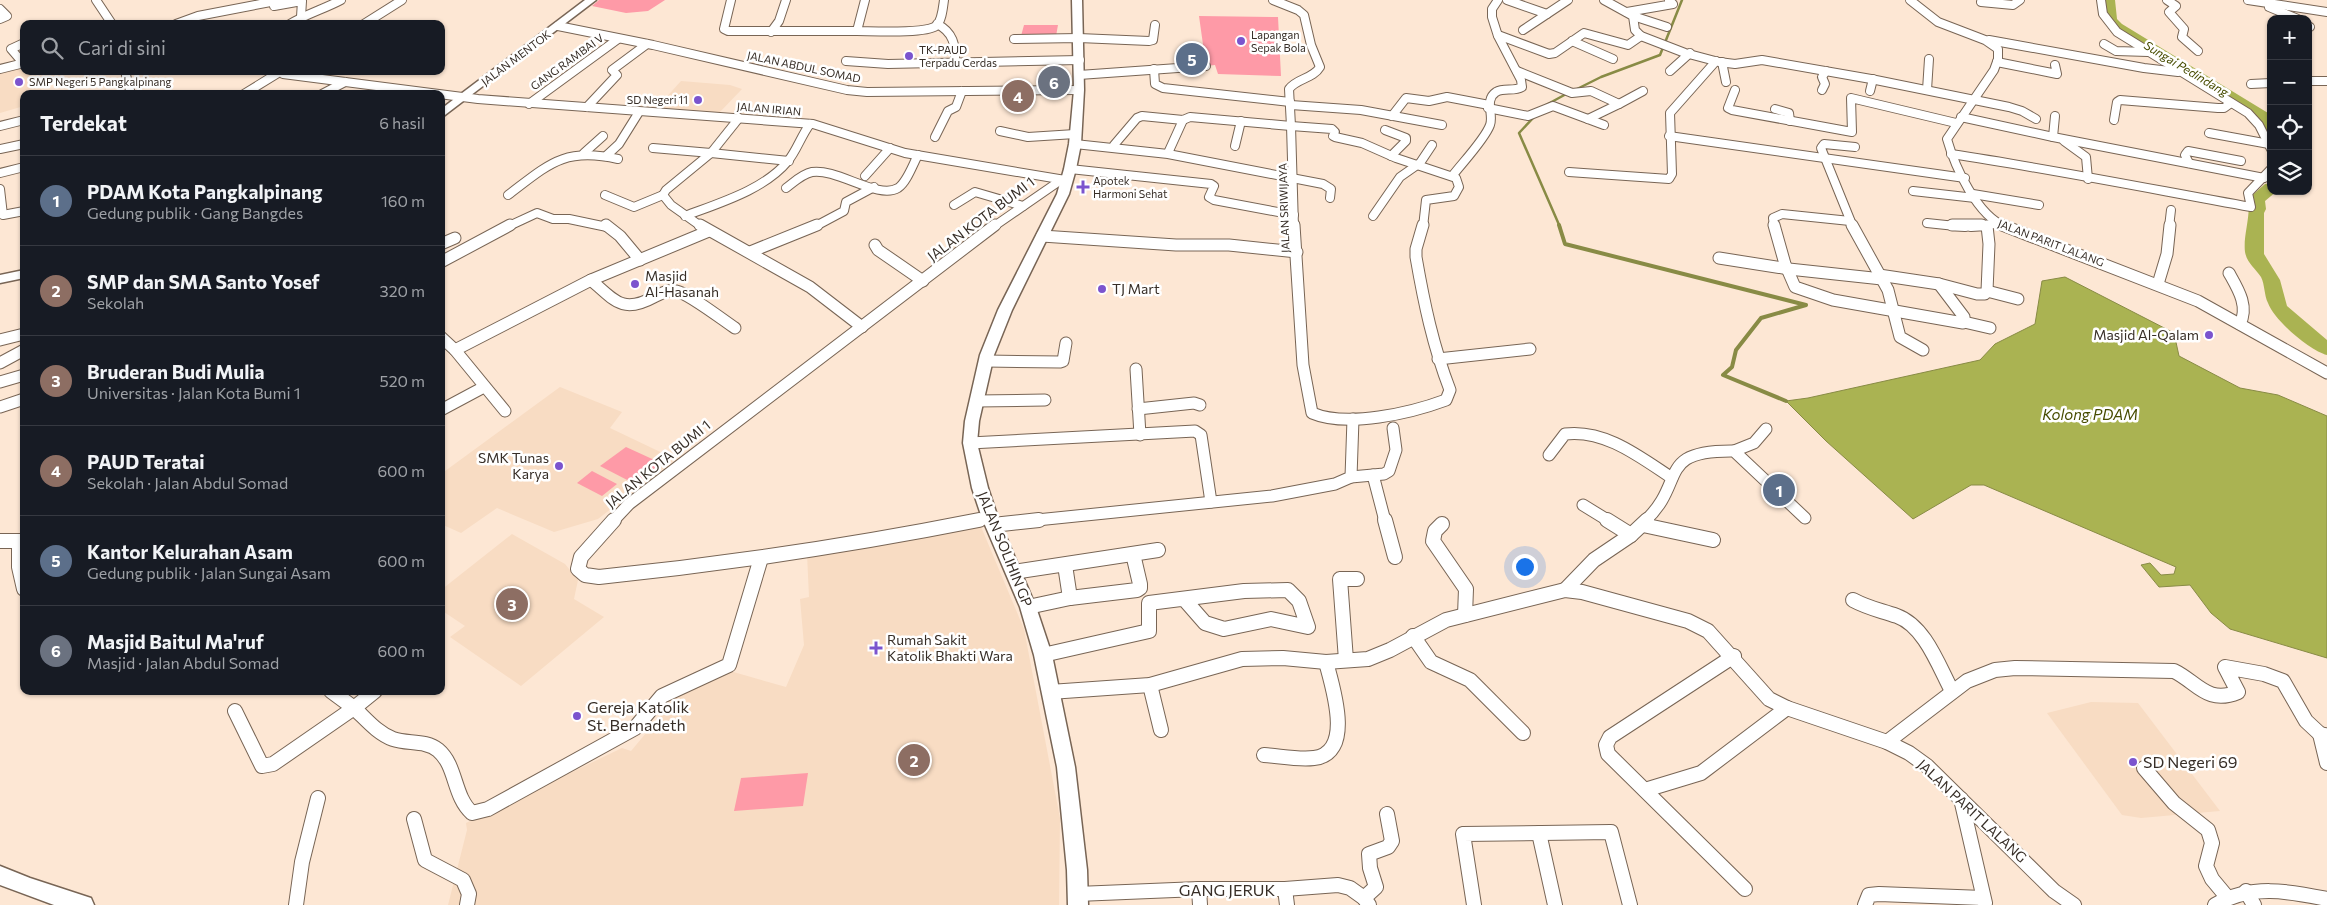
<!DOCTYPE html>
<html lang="id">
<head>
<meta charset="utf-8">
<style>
	:root { --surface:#171b24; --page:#242831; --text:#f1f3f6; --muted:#9ea1a6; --line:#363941; --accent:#0b8043 }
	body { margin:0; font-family:Commissioner,sans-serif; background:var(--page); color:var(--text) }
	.controls { position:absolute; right:15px; top:15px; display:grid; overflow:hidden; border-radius:10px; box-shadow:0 1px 4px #0004 }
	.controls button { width:45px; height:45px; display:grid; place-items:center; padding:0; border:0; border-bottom:1px solid var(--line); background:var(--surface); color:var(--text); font:25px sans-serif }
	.you { position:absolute; left:1524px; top:566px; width:18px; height:18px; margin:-12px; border:4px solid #fff; border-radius:50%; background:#1a73e8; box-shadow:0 0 0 8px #1a73e833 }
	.badge { display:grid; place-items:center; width:32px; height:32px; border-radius:50%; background:var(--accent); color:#fff; font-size:16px; font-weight:700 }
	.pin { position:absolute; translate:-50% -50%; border:2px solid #fff; box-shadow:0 1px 5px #0006 }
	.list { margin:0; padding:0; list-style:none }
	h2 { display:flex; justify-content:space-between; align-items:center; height:65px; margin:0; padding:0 20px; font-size:21px }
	h2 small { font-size:16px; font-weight:400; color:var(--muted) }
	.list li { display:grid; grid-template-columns:32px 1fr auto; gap:15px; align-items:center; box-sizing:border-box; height:90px; padding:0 20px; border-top:1px solid var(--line) }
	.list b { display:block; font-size:19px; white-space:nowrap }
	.list p { margin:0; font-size:16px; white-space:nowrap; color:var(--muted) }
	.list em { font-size:16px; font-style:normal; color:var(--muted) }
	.icon { flex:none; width:28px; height:28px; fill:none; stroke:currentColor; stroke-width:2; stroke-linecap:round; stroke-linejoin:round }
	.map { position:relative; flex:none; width:2327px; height:905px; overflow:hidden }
	.search { position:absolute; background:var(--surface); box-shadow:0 1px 4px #0004; left:20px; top:20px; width:425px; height:55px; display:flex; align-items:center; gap:12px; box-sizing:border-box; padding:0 18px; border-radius:10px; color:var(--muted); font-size:19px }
	.panel { position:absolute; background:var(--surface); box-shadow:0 1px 4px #0004; left:20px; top:90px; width:425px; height:605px; border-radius:10px }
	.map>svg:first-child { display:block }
	.built { fill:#f8dcc3 }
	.green { fill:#fe9aa7 }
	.water { fill:#aab352; stroke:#888b45 }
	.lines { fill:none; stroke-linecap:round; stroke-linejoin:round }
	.stream-far1 { stroke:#888b45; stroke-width:2.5 }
	.stream { stroke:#888b45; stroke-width:4 }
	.river { fill:#aab352; fill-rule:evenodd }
	.minor-far2-casing { stroke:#786555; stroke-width:10 }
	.minor-far1-casing { stroke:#786555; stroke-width:13 }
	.minor-casing { stroke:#786555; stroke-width:16 }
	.major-casing { stroke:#786555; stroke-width:3 }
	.highway-casing { stroke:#786555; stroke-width:3 }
	.minor-far2 { stroke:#fff; stroke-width:8 }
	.minor-far1 { stroke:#fff; stroke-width:11 }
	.minor { stroke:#fff; stroke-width:14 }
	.major { fill:#fff; fill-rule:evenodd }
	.highway { fill:#fff; fill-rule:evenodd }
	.poi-dot { fill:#7b54ce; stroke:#fff; stroke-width:2 }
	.labels { text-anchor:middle; stroke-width:5; stroke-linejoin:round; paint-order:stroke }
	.far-poi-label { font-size:11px; fill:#372e27; stroke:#fff; text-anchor:start }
	.far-street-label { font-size:11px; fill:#372e27; stroke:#fff }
	.far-water-label { font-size:12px; font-style:italic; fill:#474c00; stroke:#fff }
	.street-label { font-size:14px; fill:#372e27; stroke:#fff }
	.poi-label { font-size:14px; fill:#372e27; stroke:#fff; text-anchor:start }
	.water-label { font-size:15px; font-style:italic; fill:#474c00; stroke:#fff }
	.near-poi-label { font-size:16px; fill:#372e27; stroke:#fff; text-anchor:start }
	.near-street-label { font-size:16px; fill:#372e27; stroke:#fff }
</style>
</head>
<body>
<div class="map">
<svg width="2327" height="905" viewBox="0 0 2327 905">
	<rect width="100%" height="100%" fill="#fde7d4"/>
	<g class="built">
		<polygon points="24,64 24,71 31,71 44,94 24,94 24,106 0,113 0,71"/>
		<polygon points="681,81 730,85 742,89 718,114 654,111"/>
		<polygon points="560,387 622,412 610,428 675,459 598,519 554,532 497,508 461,533 441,524 441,474"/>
		<polygon points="979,522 1024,629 1060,818 1059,905 448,905 467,830 466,823 622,748 631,751 683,689 730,671 786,687 804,645 800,599 809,597 807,554"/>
		<polygon points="512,534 565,564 578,580 574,599 604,617 521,686 450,637 465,626 441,610 441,590"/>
		<polygon points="2091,702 2138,703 2220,811 2141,818 2122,815 2047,713"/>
	</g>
	<g class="green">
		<polygon points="599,0 665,0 648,11 626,13 592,6"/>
		<polygon points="1199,16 1278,17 1281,76 1218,74 1215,65 1206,66"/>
		<polygon points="1024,25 1058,25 1056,36 1021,36"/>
		<polygon points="626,447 661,463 635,484 600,466"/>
		<polygon points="592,471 617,484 602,496 577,483"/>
		<polygon points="808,773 803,806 734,811 741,778"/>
	</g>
	<polygon class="water" points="2065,277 2174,333 2179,356 2240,388 2278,395 2327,416 2327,658 2230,629 2211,613 2190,585 2159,587 2141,565 2150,563 2161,575 2174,574 2176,567 1984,485 1971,485 1913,519 1826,441 1786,401 1808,398 1980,360 1995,344 2035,324 2042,281"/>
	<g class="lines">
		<g class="stream-far1">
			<polyline points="1575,90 1601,77 1660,55 1682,0"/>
			<polyline points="1546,105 1568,93"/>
			<polyline points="1534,117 1519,133 1560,227"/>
		</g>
		<polyline class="stream" points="1559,225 1565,244 1806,305 1761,318 1736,350 1732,367 1723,375 1786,401"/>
		<g class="river">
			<polygon points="2101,0 2115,0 2117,19 2122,24 2268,113 2271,116 2271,139 2265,137 2256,119 2112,30 2103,20"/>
			<path d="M2271 183V191H2277L2265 201 2266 209 2264 213V254L2280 280 2287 306 2327 340V355C2310 351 2274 320 2268 303 2264 295 2265 285 2261 277 2255 268 2247 263 2245 252 2243 235 2251 217 2248 199L2265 184Z"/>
		</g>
		<defs>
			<g id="minor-far2">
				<polyline points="96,0 112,24"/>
				<polyline points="731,0 724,29 728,31 857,31"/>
				<path d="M865 0 857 31C872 31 925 34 936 26 942 21 943 7 944 0"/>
				<path d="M1273 0 1298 10 1304 15 1311 45 1320 67C1313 79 1297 78 1289 89L1291 126"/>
				<polyline points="1507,0 1547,14"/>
				<polyline points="1604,0 1633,16 1635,30 1641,36 1685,53 1719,62 1735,64 1762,60 1871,79 2009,107 2022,111 2036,119"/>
				<path d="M1910 0 1938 22 1985 40 1998 49V59L1994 70 1947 139C1955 167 1977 216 2006 227"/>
				<polyline points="2101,0 2103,14 2117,32 2248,113 2259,125 2271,149"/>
				<polyline points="2167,0 2176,6 2169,12 2184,29 2182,37 2198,51"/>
				<polyline points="2248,0 2327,12"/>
				<polyline points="1981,2 2013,5 2020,0"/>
				<polyline points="274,6 302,1 301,17"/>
				<polyline points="2269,7 2298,19"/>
				<polyline points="0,9 7,16 0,19"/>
				<polyline points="1627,12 1673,4 1669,0"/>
				<polyline points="1633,16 1667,27"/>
				<polyline points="176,24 198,16 281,0"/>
				<path d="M290 24C306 14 324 9 341 0"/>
				<polyline points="364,24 402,0"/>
				<path d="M937 24C953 32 956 45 955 62"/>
				<polyline points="558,26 653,45 847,90 867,92 1079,90"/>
				<polyline points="2308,26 2310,27"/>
				<polyline points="1523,30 1568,0"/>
				<polyline points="771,32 779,21 786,0"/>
				<polyline points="1498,35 1549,54 1555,53 1584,33 1628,45 1641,36"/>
				<polyline points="1014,39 1079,38 1149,41 1153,40 1155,25"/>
				<polyline points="1989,40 2144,68 2178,72"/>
				<polyline points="1572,41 1613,59"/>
				<polyline points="2104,44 2116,51 2148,52"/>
				<polyline points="846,61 888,64 1080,60"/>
				<polyline points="1722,62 1726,82"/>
				<polyline points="1997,62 2057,74 2055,65"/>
				<polyline points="23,63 11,49 24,43"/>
				<polyline points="0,69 24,63"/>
				<polyline points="1154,69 1155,84 1163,88 1290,102"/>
				<polyline points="125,71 131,94"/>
				<polyline points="287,71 283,74 478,99 813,124 905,153 1065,180"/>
				<polyline points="1517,71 1572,93 1591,91 1619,104 1588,119"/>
				<polyline points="1670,71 1690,53"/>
				<polyline points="1079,75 1206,66"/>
				<polyline points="2308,81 2327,81"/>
				<polyline points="2251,84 2271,83"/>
				<polyline points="1735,90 1728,108 1732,110 1852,132 1851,98 1956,123"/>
				<polyline points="1822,90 1825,84 1822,77 1826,71"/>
				<polyline points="1927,90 1929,59"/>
				<polyline points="1870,91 1873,79"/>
				<polyline points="244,94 278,73"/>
				<polyline points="322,94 345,82"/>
				<polyline points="529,104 618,39"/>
				<polyline points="1619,104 1643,91"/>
				<polyline points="1291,105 1361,110 1442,125"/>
				<polyline points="587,107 617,75 612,70 647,44"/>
				<polyline points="1488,108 1528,116 1553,106 1604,125"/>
				<polyline points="1775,109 1789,113 1790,121"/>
				<polyline points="1392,116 1406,98 1429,101 1447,97 1489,105"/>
				<polyline points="2055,116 2053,137 2264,178"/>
				<polyline points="1961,117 2053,137"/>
				<polyline points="2114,120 2117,102 2120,100 2218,108 2224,108 2231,103"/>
				<polyline points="0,126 24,120"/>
				<polyline points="1291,126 1332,129 1335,132 1333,136 1335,137 1362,143 1396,158 1456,178 1459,187 1454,196 1426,200 1423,227"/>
				<polyline points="1291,126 1294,227"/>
				<polyline points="1385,130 1406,138 1406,141 1391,156"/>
				<polyline points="1000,131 1028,137 1075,134"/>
				<polyline points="2209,133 2269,144"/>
				<polyline points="1669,136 1965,178"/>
				<polyline points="935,137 948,111 956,107 962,91"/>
				<polyline points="2064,141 2086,157 2088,179"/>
				<polyline points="1075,144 1168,154 1323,184 1331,189 1330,198"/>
				<polyline points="1114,145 1137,118 1142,116 1183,120 1190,117 1291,126"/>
				<polyline points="1235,146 1241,121"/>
				<polyline points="653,148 711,153 666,190 663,195 671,205 702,227"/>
				<polyline points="0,149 24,144"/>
				<polyline points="584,153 603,136"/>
				<polyline points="711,153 789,161"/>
				<polyline points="711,153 739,118"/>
				<polyline points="1168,153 1183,120"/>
				<path d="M1951 154C2051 169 2151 189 2251 207L2248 193 2271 169"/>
				<polyline points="606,156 619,144 639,112"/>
				<polyline points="2189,163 2185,155 2188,151 2241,161"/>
				<polyline points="1070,169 1211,184 1214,186 1209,197 1214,200 1294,215"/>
				<polyline points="1569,172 1669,179 1672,174 1670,113 1716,61"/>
				<polyline points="0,173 24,167"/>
				<path d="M1453 175C1463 162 1485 139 1490 125 1494 115 1484 100 1496 92 1504 87 1514 92 1522 87L1521 80 1498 36 1492 17V9L1498 0"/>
				<polyline points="865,176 890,148"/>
				<path d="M786 188C794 182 802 174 812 172 837 168 878 200 898 188 907 182 913 164 918 155"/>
				<polyline points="0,189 3,215 24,211"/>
				<polyline points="1913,191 1975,198"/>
				<polyline points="1973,194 2039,205"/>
				<path d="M508 195C549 164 564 147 618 159"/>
				<polyline points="605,195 634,207 663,195"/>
				<polyline points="954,205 975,192 1023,206"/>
				<path d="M685 216C719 203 764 190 788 161 797 150 801 136 810 124"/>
				<polyline points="1373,216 1400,177 1420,163 1432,145"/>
				<polyline points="1927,223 1965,227"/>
				<polyline points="507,227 537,213 553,219 569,219 607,227"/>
				<polyline points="814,227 844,211 846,202 874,187"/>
				<polyline points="993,227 1061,180"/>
				<polyline points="1774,227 1773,218 1782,214 1850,221"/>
				<polyline points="1853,227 1821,148 1824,144 1855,147"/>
				<polyline points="1971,227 1995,224"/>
				<polyline points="2169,227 2171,210"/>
			</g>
			<g id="minor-far1">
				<polyline points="606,225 620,236 640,260"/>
				<polyline points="700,225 810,287 862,327"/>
				<path d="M1294 225 1303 365 1312 413C1347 428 1411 413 1446 400L1450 390C1433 346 1424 303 1416 257V249L1423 225"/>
				<polyline points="1774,225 1785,264 1795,287 1833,300 1963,323 1964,317 1939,284"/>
				<polyline points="1852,225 1888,290 1900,337 1923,350"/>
				<polyline points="1952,225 1982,225"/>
				<polyline points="2002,225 2198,301 2327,373"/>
				<polyline points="1042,236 1176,245 1229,245 1297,252"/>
				<polyline points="441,244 455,238"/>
				<polyline points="875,245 878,250 923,281"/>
				<polyline points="750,252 817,225"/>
				<polyline points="1719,258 1789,269 1882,279"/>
				<polyline points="441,262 510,225"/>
				<path d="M2229 273C2238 289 2249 306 2240 324"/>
				<polyline points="1879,275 1939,284 1977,294 1985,294 1987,291 1989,244 1987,226"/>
				<path d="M591 280C615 301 623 314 654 297 661 294 668 289 676 291 688 293 723 320 735 328"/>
				<polyline points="2158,284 2167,254 2170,225"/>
				<polyline points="1987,291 2018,299"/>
				<polyline points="1964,322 1990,328"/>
				<polyline points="441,337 455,350"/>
				<polyline points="0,340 24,334"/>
				<polyline points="1438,359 1530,349"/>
				<polyline points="986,361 1060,362 1063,361 1066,343"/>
				<polyline points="0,363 24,350"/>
				<polyline points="1136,369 1140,435"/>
				<polyline points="0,382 24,375"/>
				<polyline points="976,401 1045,400"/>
				<polyline points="0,407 24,399"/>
				<polyline points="1138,409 1194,403 1200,405"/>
				<polyline points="441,410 484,387"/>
				<polyline points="505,411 455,350 591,280 709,231"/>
				<polyline points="970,443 1195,431 1201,435 1211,502"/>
				<polyline points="1734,451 1754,443 1766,429"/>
				<path d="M1549 455 1565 434C1605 429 1640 457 1672 478"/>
				<polyline points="1373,475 1385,521"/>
				<polyline points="1351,477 1384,474 1389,471 1396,450 1393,428"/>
				<polyline points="1583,505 1609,521"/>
				<polyline points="613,521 629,504 995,225"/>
				<polyline points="972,521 990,518"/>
				<polyline points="1027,521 1272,496 1335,484 1351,477 1353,419"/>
				<path d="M1645 521C1687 482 1655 450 1734 451L1805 518"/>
			</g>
			<g id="minor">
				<path d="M614 520 581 557 578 569 585 575 599 577C727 564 853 545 979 520"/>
				<polyline points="1385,520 1395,557"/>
				<polyline points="1607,520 1631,535"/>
				<polyline points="1442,524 1435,531 1433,541 1466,589 1465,615"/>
				<polyline points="993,525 1039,520"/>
				<polyline points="1643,525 1713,540"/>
				<polyline points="0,541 24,541"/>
				<polyline points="19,542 19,567 24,589"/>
				<polyline points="1065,565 1070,598"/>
				<polyline points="1014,572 1158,550"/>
				<polyline points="1565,590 1594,560 1631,535 1647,520"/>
				<path d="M1853 600C1870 609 1880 610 1897 616 1925 626 1939 667 1952 691"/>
				<polyline points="1028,607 1070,598 1137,590 1140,588 1140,584 1133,554"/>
				<polyline points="1413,636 1431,662 1470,680 1523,733"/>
				<polyline points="1043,655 1149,631 1149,603 1244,591 1288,590 1299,601 1308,627 1271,619 1224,629 1205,623 1184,599"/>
				<polyline points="1734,656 1610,737 1606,745 1608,754 1745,889"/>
				<polyline points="1346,660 1340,579 1357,579"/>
				<polyline points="1150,685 1161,730"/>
				<path d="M375 691 354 708C366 719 377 733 393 739 407 744 426 740 438 750 457 766 453 796 472 813L488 809 635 728 662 696 729 665 761 558"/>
				<polyline points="1050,692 1150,685 1242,659 1283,658 1326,662 1368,659 1390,650 1446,620 1565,590 1582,592 1688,621 1708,631 1769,699 1787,708 1887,742 1909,753 1927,766 2054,891 2074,905"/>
				<polyline points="235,711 262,766 273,764 354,708 331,691"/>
				<polyline points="2325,735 2320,734 2327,763"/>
				<path d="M1887 742 1967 681 1995 670 2015 668 2174 671C2197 682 2207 705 2238 692L2225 667 2264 674 2283 681 2306 721 2320 734"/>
				<path d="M1264 755C1280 756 1298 760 1314 758 1355 754 1332 685 1326 662"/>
				<polyline points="2144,768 2174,803 2208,830 2212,843 2206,866 2212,879 2227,897"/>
				<polyline points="1645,790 1701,773 1787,708"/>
				<polyline points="1961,799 1985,903"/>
				<polyline points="414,819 425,860 463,880 469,894 467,905"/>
				<polyline points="1539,833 1555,905"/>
				<polyline points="1199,889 1200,905"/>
				<polyline points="1285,889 1287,905"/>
				<polyline points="2246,891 2254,905"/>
				<polyline points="1077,894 1199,889 1285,889 1338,885 1350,888 1364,898 1369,905"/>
				<polyline points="1364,898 1376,887 1370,868 1369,854 1388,847 1392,841 1387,814"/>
				<polyline points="296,905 302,862 318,798"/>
				<polyline points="1474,905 1463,834 1611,832 1630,905"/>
				<polyline points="1865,905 1869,895 1879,894 1983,898"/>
				<path d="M2215 905C2251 884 2288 891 2327 899"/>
			</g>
			<g id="major">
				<polygon points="1072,0 1082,0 1084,90 1081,144 1076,169 1069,194 1012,310 994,355 979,421 977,443 988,488 998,518 1036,607 1052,655 1075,767 1087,870 1088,905 1068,905 1067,870 1057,767 1034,655 1020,607 982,518 972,488 963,443 965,421 980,355 998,310 1057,194 1064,169 1069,144 1074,90"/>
				<polygon points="0,866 30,878 91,898 94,905 54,905 0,885"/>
			</g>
			<g id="highway">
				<polygon points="585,0 596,0 441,118 441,109"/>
				<polygon points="24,270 24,278 0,283 0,275"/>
			</g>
		</defs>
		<use href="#minor-far2" class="minor-far2-casing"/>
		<use href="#minor-far1" class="minor-far1-casing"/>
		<use href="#minor" class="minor-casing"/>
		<use href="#major" class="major-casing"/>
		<use href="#highway" class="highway-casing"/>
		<use href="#minor-far2" class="minor-far2"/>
		<use href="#minor-far1" class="minor-far1"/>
		<use href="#minor" class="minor"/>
		<use href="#major" class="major"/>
		<use href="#highway" class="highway"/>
	</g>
	<g class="poi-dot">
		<circle cx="1241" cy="41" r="5"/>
		<circle cx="909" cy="56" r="5"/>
		<circle cx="19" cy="82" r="5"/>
		<circle cx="698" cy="100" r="5"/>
		<path d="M1080.5 179.5h5v5h5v5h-5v5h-5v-5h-5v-5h5z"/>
		<circle cx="635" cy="284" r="5"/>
		<circle cx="1102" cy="289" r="5"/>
		<circle cx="2209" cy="335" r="5"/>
		<circle cx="559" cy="466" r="5"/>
		<path d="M873.5 640.5h5v5h5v5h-5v5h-5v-5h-5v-5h5z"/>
		<circle cx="577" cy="716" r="5"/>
		<circle cx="2133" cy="762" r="5"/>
	</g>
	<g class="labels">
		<g class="far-poi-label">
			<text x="1251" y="39">Lapangan<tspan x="1251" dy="13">Sepak Bola</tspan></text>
			<text x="919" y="54">TK-PAUD<tspan x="919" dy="13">Terpadu Cerdas</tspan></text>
			<text x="29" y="86">SMP Negeri 5 Pangkalpinang</text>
			<text x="688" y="104" text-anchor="end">SD Negeri 11</text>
			<text x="1093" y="185">Apotek<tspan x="1093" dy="13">Harmoni Sehat</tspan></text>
		</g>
		<g class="far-street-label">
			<text transform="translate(516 58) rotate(-37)" y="4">JALAN MENTOK</text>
			<text transform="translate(567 62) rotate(-36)" y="4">GANG RAMBAI V</text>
			<text transform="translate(804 67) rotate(12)" y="4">JALAN ABDUL SOMAD</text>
			<text transform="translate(769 109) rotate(5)" y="4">JALAN IRIAN</text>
			<text transform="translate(1284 208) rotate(-92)" y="4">JALAN SRIWIJAYA</text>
			<text transform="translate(2051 243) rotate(21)" y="4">JALAN PARIT LALANG</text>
		</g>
		<g class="far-water-label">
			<text transform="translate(2186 69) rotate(31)" y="4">Sungai Pedindang</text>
		</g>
		<g class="street-label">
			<text transform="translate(981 219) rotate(-37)" y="5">JALAN KOTA BUMI 1</text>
			<text transform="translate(658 464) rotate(-39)" y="5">JALAN KOTA BUMI 1</text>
			<text transform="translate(1005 549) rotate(68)" y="5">JALAN SOLIHIN GP</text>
			<text transform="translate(1972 811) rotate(43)" y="5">JALAN PARIT LALANG</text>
		</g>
		<g class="poi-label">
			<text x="645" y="281">Masjid<tspan x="645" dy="16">Al-Hasanah</tspan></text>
			<text x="1112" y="294">TJ Mart</text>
			<text x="2199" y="340" text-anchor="end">Masjid Al-Qalam</text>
			<text x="549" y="463" text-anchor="end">SMK Tunas<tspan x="549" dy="16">Karya</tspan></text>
			<text x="887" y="645">Rumah Sakit<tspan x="887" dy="16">Katolik Bhakti Wara</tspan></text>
		</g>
		<g class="water-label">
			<text x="2090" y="420">Kolong PDAM</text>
		</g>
		<g class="near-poi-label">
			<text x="587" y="713">Gereja Katolik<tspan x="587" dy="18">St. Bernadeth</tspan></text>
			<text x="2143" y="768">SD Negeri 69</text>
		</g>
		<g class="near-street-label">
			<text x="1227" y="896">GANG JERUK</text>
		</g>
	</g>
</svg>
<div class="controls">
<button>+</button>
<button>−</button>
<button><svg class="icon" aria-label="locate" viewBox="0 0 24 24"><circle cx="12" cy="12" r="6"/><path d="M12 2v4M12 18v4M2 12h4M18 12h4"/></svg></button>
<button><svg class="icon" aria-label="layers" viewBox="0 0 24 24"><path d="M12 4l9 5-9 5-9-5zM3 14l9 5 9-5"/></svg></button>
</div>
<div class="you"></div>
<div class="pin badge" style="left:1779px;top:490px;background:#5c6f8a">1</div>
<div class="pin badge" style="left:914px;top:760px;background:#8d6e63">2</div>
<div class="pin badge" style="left:512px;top:604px;background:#8d6e63">3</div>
<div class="pin badge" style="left:1018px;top:96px;background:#8d6e63">4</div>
<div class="pin badge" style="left:1192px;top:59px;background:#5c6f8a">5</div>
<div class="pin badge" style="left:1054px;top:82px;background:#6b7280">6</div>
<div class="search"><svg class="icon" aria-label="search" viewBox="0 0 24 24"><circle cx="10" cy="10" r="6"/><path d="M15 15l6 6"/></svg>Cari di sini</div>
<section class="panel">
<h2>Terdekat<small>6 hasil</small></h2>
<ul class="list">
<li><span class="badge" style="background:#5c6f8a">1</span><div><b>PDAM Kota Pangkalpinang</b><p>Gedung publik · Gang Bangdes</p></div><em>160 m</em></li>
<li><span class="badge" style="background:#8d6e63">2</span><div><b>SMP dan SMA Santo Yosef</b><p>Sekolah</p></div><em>320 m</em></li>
<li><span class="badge" style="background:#8d6e63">3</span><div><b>Bruderan Budi Mulia</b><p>Universitas · Jalan Kota Bumi 1</p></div><em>520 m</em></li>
<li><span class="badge" style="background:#8d6e63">4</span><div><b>PAUD Teratai</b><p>Sekolah · Jalan Abdul Somad</p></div><em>600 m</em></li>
<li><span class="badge" style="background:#5c6f8a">5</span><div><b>Kantor Kelurahan Asam</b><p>Gedung publik · Jalan Sungai Asam</p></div><em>600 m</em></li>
<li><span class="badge" style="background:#6b7280">6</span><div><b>Masjid Baitul Ma'ruf</b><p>Masjid · Jalan Abdul Somad</p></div><em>600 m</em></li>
</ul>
</section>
</div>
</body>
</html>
